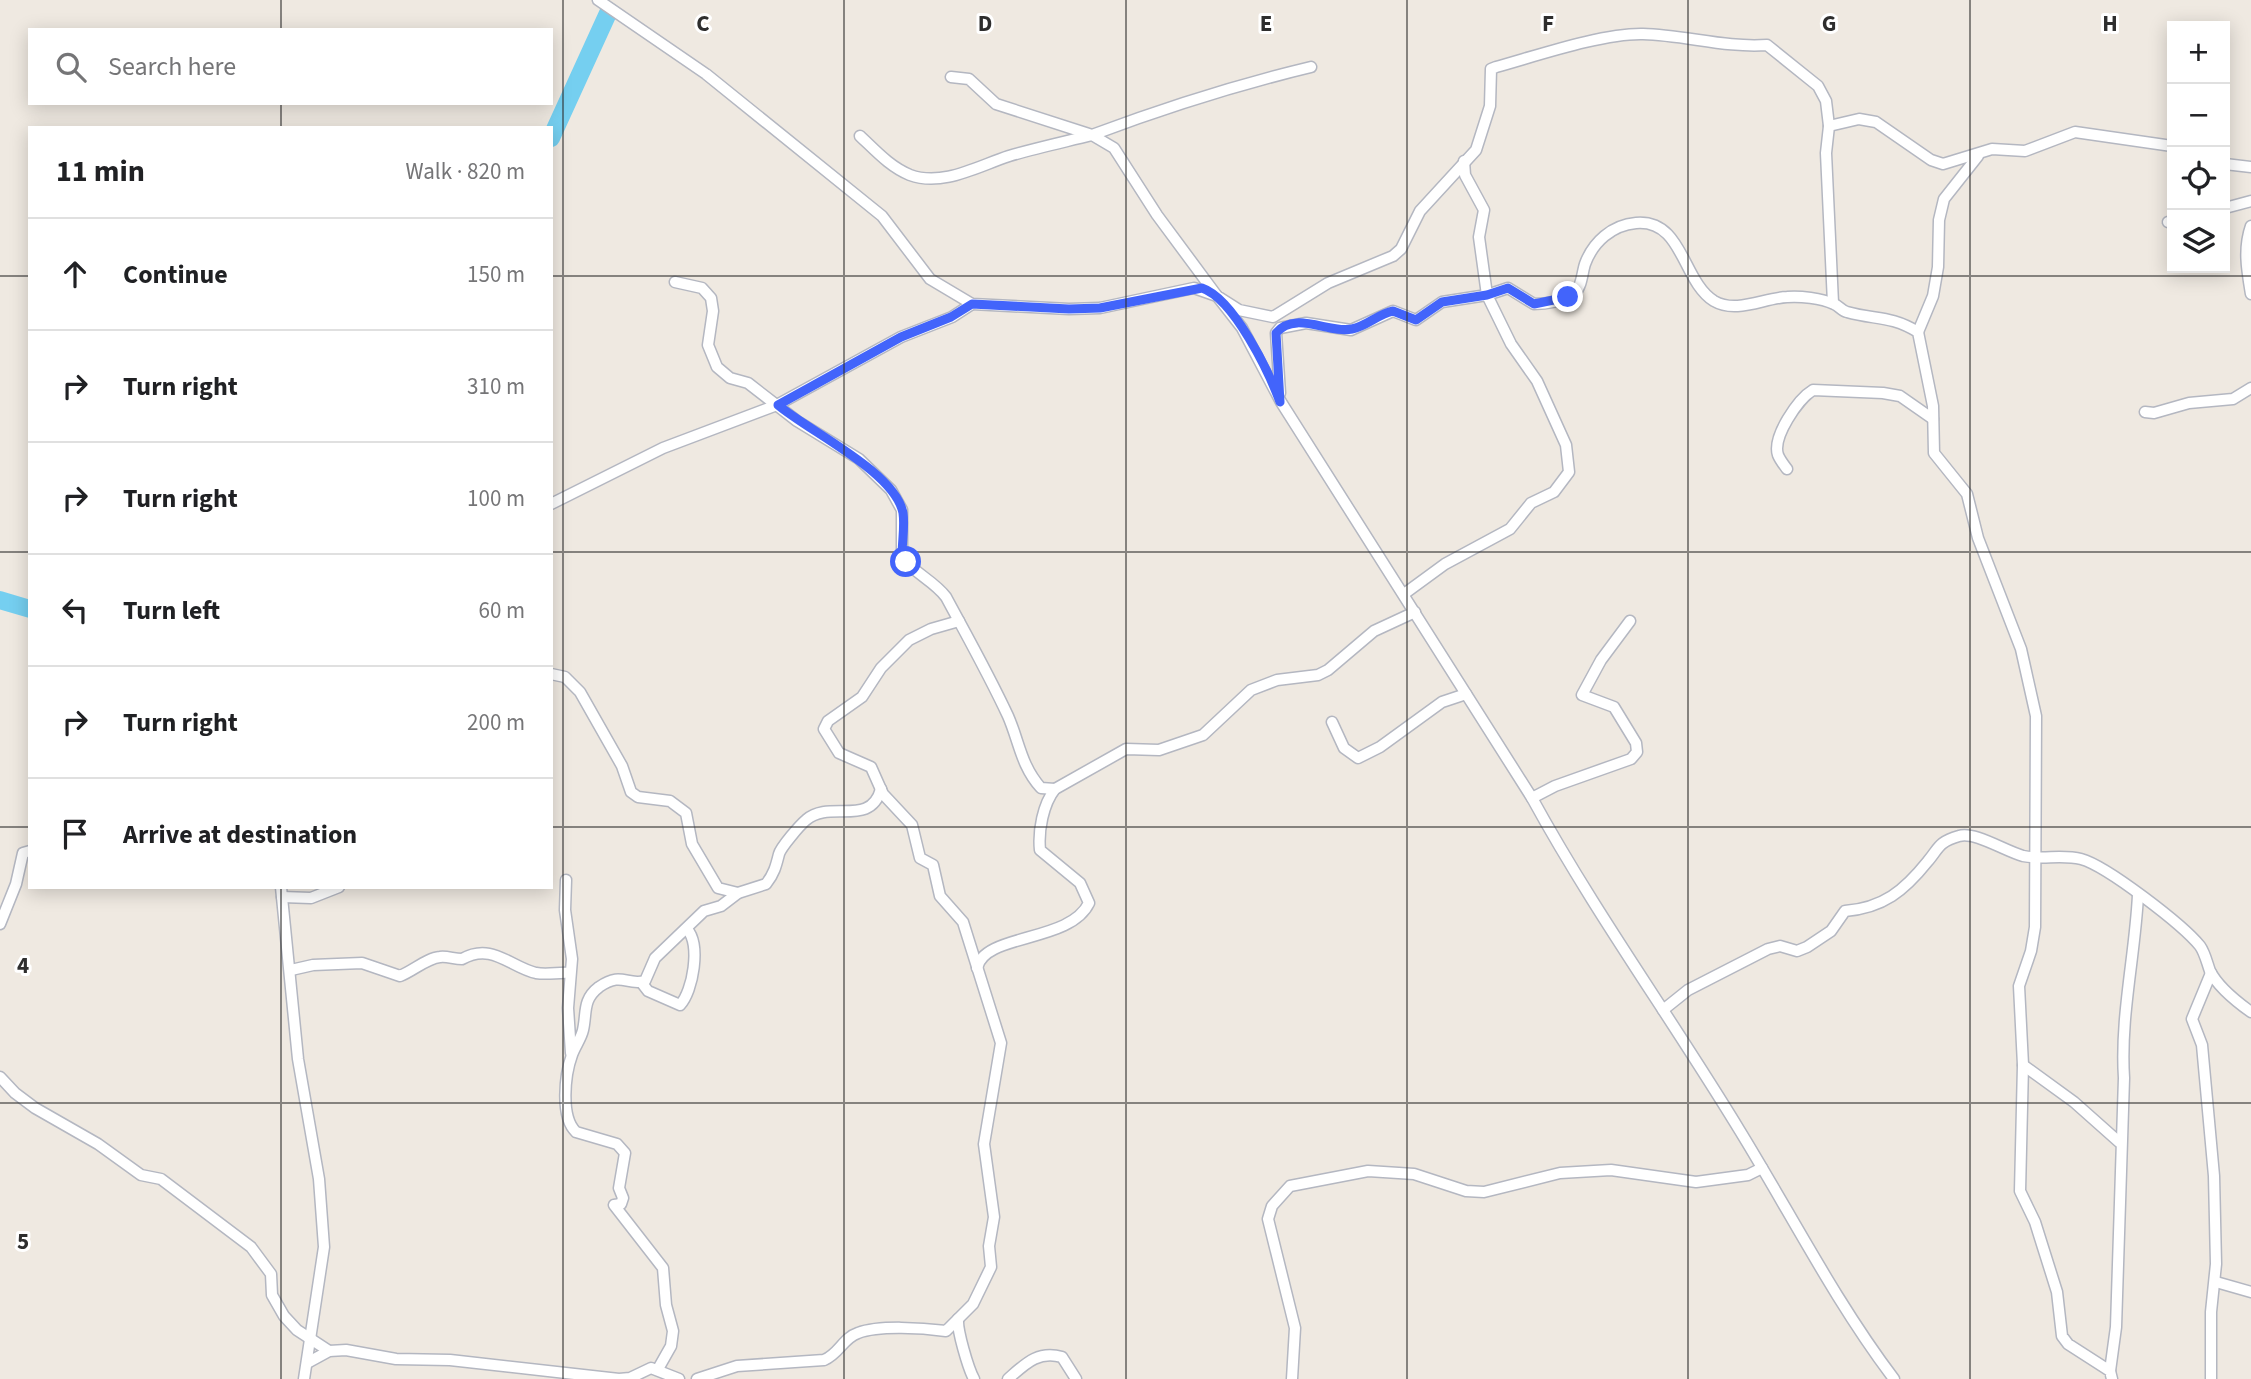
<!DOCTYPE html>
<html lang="en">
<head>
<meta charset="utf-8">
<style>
	:root { --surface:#fff; --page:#f2f2f2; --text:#202124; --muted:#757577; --line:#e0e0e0 }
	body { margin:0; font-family:"Source Sans 3",sans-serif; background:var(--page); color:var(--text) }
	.controls { position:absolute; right:21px; top:21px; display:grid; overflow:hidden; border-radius:0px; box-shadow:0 4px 18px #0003 }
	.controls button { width:63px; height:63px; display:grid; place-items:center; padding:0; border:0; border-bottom:2px solid var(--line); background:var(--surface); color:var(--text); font:35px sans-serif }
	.stop { position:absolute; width:21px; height:21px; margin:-16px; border:5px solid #4264fb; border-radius:50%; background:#fff }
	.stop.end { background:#4264fb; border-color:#fff; box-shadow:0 2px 7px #0008 }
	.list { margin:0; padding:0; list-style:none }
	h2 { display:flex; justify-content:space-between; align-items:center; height:91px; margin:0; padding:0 28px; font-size:30px }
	h2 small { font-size:23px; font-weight:400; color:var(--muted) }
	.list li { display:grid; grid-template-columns:46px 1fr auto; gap:21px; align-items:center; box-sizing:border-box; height:112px; padding:0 28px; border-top:2px solid var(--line) }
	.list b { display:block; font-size:26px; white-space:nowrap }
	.list em { font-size:23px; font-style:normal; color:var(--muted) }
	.icon { flex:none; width:38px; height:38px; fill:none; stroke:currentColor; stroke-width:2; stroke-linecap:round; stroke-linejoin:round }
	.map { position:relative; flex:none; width:2251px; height:1379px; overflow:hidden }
	.search { position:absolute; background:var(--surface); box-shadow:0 4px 18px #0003; left:28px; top:28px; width:525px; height:77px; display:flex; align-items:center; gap:18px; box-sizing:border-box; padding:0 24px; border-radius:0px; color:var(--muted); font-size:26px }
	.panel { position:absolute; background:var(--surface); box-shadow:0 4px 18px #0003; left:28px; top:126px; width:525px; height:763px; border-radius:0px }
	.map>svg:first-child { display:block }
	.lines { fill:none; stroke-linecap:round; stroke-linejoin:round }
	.river { stroke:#75cff0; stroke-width:18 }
	.minor-casing { stroke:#b4b7c1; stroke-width:13 }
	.minor { stroke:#fff; stroke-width:10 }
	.route { stroke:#4264fb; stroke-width:9 }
	.grid { fill:none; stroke:#2e2e2e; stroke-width:2; stroke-opacity:0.55 }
	.grid-label { font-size:23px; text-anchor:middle; font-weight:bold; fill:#2e2e2e; stroke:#fff; stroke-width:6; stroke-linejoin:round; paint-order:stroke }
</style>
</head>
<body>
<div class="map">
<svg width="2251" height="1379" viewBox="0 0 2251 1379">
	<rect width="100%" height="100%" fill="#efe9e1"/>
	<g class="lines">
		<g class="river">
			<polyline points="551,138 609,11"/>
			<polyline points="0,600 30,609"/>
		</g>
		<defs>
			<g id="minor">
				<path d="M598 0 706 74 882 216 930 279 972 304 1069 309 1100 308 1194 288 1217 296 1242 328 1281 402 1532 798C1595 913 1672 1019 1740 1131 1791 1214 1835 1301 1894 1379"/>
				<path d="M951 77 969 79 996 104 1092 135C1164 108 1236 85 1311 67"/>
				<path d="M860 136C875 150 890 167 910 175 943 187 978 166 1009 156 1036 148 1064 142 1092 135L1114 148 1157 215 1217 296 1239 310 1273 317 1328 283 1393 256 1401 249 1420 211 1476 150 1490 106 1491 69 1496 67C1536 56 1603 33 1643 34 1685 35 1725 48 1767 45L1818 86 1826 101 1829 126"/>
				<polyline points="2225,164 2251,167"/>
				<polyline points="2225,208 2251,201"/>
				<polyline points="2168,222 2172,221"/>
				<path d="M2251 226C2243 249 2247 270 2251 294"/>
				<path d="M675 282 702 288 711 298 713 311 708 345 717 367 730 378 748 383 797 421 859 459 891 490 902 510V556C913 573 933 580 946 597 967 636 989 675 1008 716 1019 741 1021 766 1041 788L1055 789"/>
				<polyline points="1833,303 1826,153 1829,126 1859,119 1876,122 1931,160 1943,164 1992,149 2025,151 2075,132 2172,146"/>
				<polyline points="1918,332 1933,296 1938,267 1939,220 1944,199 1978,156"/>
				<path d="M1280 393 1276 333 1280 328 1306 323 1351 330 1393 311 1416 320 1442 302 1487 295 1508 288 1534 304C1545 304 1567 301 1575 293 1582 286 1582 273 1585 264 1593 242 1612 225 1636 223 1683 219 1682 281 1714 301 1736 314 1764 298 1787 297 1800 296 1821 298 1834 304 1839 306 1842 311 1847 312 1875 320 1890 315 1918 332L1933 406 1934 453 1967 494 1978 538 2021 649 2036 716 2035 927 2031 951 2019 986 2023 1065 2020 1191 2035 1222 2057 1292 2062 1336 2068 1344 2110 1371 2112 1379"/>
				<polyline points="2145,412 2154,413 2189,403 2233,399 2251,388"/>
				<path d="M1787 469C1784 465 1780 460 1778 455 1772 437 1798 399 1813 390L1883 393 1900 396 1933 419"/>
				<polyline points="551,504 663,448 777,405 901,337 952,317 972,304"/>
				<polyline points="1404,594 1445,564 1510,529 1531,503 1554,492 1569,472 1566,445 1537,381 1511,344 1487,295 1479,237 1484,210 1465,175 1464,161"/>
				<polyline points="551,674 565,677 580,692 622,766 631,792 638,797 670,801 686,813 692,844 718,888 738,893"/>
				<polyline points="1332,722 1344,748 1358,758 1380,747 1442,702 1466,694"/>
				<polyline points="1532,798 1555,786 1631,759 1637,752 1636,743 1614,707 1582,695 1601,660 1630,621"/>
				<polyline points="566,880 565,910 572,959 568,1008 571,1053"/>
				<polyline points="281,887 298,1059 319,1179 324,1247 304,1379"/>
				<polyline points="282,897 311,898 339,887"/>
				<polyline points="0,924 16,884 23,853 30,851"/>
				<path d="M977 968C984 933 1070 943 1089 903L1080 883 1040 850C1038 831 1043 804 1055 789L1126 749 1159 750 1203 735 1251 690 1277 680 1318 675 1328 670 1374 631 1415 612"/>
				<path d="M291 970 313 965 362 963 400 976C413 971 427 958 440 957 447 956 454 959 462 959 492 942 510 967 536 973 548 975 559 972 570 973"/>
				<path d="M641 982 648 991 680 1005C693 991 701 945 687 929"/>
				<path d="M1663 1010 1688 990 1768 949 1780 946 1797 951 1807 947 1831 931 1845 911C1883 908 1904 891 1928 861 1939 848 1938 842 1959 836 1974 831 2005 851 2023 856 2042 860 2062 854 2081 859 2107 866 2183 925 2200 946 2205 953 2207 963 2210 971 2218 987 2237 1002 2251 1012"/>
				<polyline points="2023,1065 2074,1102 2119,1142"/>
				<polyline points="0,1077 15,1093 35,1108 98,1144 141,1175 161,1179 251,1247 271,1274 272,1295 284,1316 297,1330 329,1351"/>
				<polyline points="2216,1282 2251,1292"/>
				<path d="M958 1319C957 1330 968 1368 974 1379"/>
				<polyline points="307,1363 329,1351 346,1350 396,1359 450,1360 619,1379 630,1378 651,1368 679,1379"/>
				<path d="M658 1369 671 1346 673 1331 666 1305 663 1268 614 1205 621 1204 623 1198 619 1188 625 1153 617 1144 576 1132C560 1117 565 1074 572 1055 575 1046 581 1039 583 1030 587 1013 582 1000 599 987 622 971 626 986 645 981L655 958 704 911 721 906 738 893 766 884C774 874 776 866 779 854 781 847 800 825 806 820 830 799 870 828 881 789"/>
				<path d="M2110 1371 2116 1327 2124 1078C2120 1017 2135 956 2138 895"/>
				<path d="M697 1379 737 1366 824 1360C839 1354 843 1338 858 1333 879 1325 923 1328 946 1331L973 1304 991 1267 989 1246 994 1217 984 1144 1001 1043 963 922 940 896 933 865 920 858 912 825 883 794 871 767 839 753 824 729 828 721 862 697 881 668 909 640 931 629 959 621"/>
				<path d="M1008 1379C1025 1364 1038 1350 1062 1357L1076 1379"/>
				<polyline points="1292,1379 1295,1328 1268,1219 1272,1206 1290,1186 1368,1171 1414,1174 1466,1191 1484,1192 1560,1173 1611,1170 1696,1182 1748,1175 1762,1168"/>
				<polyline points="2211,1379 2211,1312 2216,1264 2214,1176 2202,1045 2192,1019 2211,973"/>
			</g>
		</defs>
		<use href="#minor" class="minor-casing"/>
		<use href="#minor" class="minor"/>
	</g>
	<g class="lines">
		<path class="route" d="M906 562 902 556C902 542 905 526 903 513 895 472 810 432 778 405L901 337 951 317 972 304 1069 309 1100 308 1202 288C1234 299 1269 372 1280 402L1276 333C1295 310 1329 334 1352 329 1367 326 1378 314 1393 311L1416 320 1442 302 1487 295 1508 288 1534 304 1568 297"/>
	</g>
	<path class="grid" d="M281 0V30M563 0V1379M844 0V1379M1126 0V1379M1407 0V1379M1688 0V1379M1970 0V1379M281 103V128M0 276H30M551 276H2251M0 552H30M551 552H2251M0 827H30M551 827H2251M281 887V1379M0 1103H2251"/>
	<g class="grid-label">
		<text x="703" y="31">C</text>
		<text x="985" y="31">D</text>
		<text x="1266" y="31">E</text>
		<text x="1548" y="31">F</text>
		<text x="1829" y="31">G</text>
		<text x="2110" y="31">H</text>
		<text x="23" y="973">4</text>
		<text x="23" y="1249">5</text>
	</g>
</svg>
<div class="controls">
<button>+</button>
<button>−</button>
<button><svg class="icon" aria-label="locate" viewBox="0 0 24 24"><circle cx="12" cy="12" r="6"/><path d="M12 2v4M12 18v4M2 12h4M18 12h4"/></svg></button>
<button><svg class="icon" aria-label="layers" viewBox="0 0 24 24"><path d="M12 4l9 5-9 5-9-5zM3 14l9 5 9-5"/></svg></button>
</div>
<div class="stop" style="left:906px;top:562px"></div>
<div class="stop end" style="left:1568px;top:297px"></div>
<div class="search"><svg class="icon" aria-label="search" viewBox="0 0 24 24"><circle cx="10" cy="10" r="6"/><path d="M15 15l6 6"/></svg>Search here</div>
<section class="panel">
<h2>11 min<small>Walk · 820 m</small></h2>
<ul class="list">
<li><svg class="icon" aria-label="ahead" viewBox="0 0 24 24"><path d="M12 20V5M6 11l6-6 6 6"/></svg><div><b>Continue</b></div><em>150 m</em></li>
<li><svg class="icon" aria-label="right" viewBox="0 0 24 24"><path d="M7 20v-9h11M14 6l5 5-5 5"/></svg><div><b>Turn right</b></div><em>310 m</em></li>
<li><svg class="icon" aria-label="right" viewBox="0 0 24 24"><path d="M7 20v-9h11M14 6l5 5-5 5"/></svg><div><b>Turn right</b></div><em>100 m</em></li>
<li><svg class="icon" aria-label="left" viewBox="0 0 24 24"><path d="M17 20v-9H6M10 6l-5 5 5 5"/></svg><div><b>Turn left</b></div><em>60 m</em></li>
<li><svg class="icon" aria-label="right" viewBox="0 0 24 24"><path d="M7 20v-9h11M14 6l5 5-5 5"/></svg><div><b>Turn right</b></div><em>200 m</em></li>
<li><svg class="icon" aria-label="arrive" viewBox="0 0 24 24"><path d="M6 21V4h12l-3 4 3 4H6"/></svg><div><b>Arrive at destination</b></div></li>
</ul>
</section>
</div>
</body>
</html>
